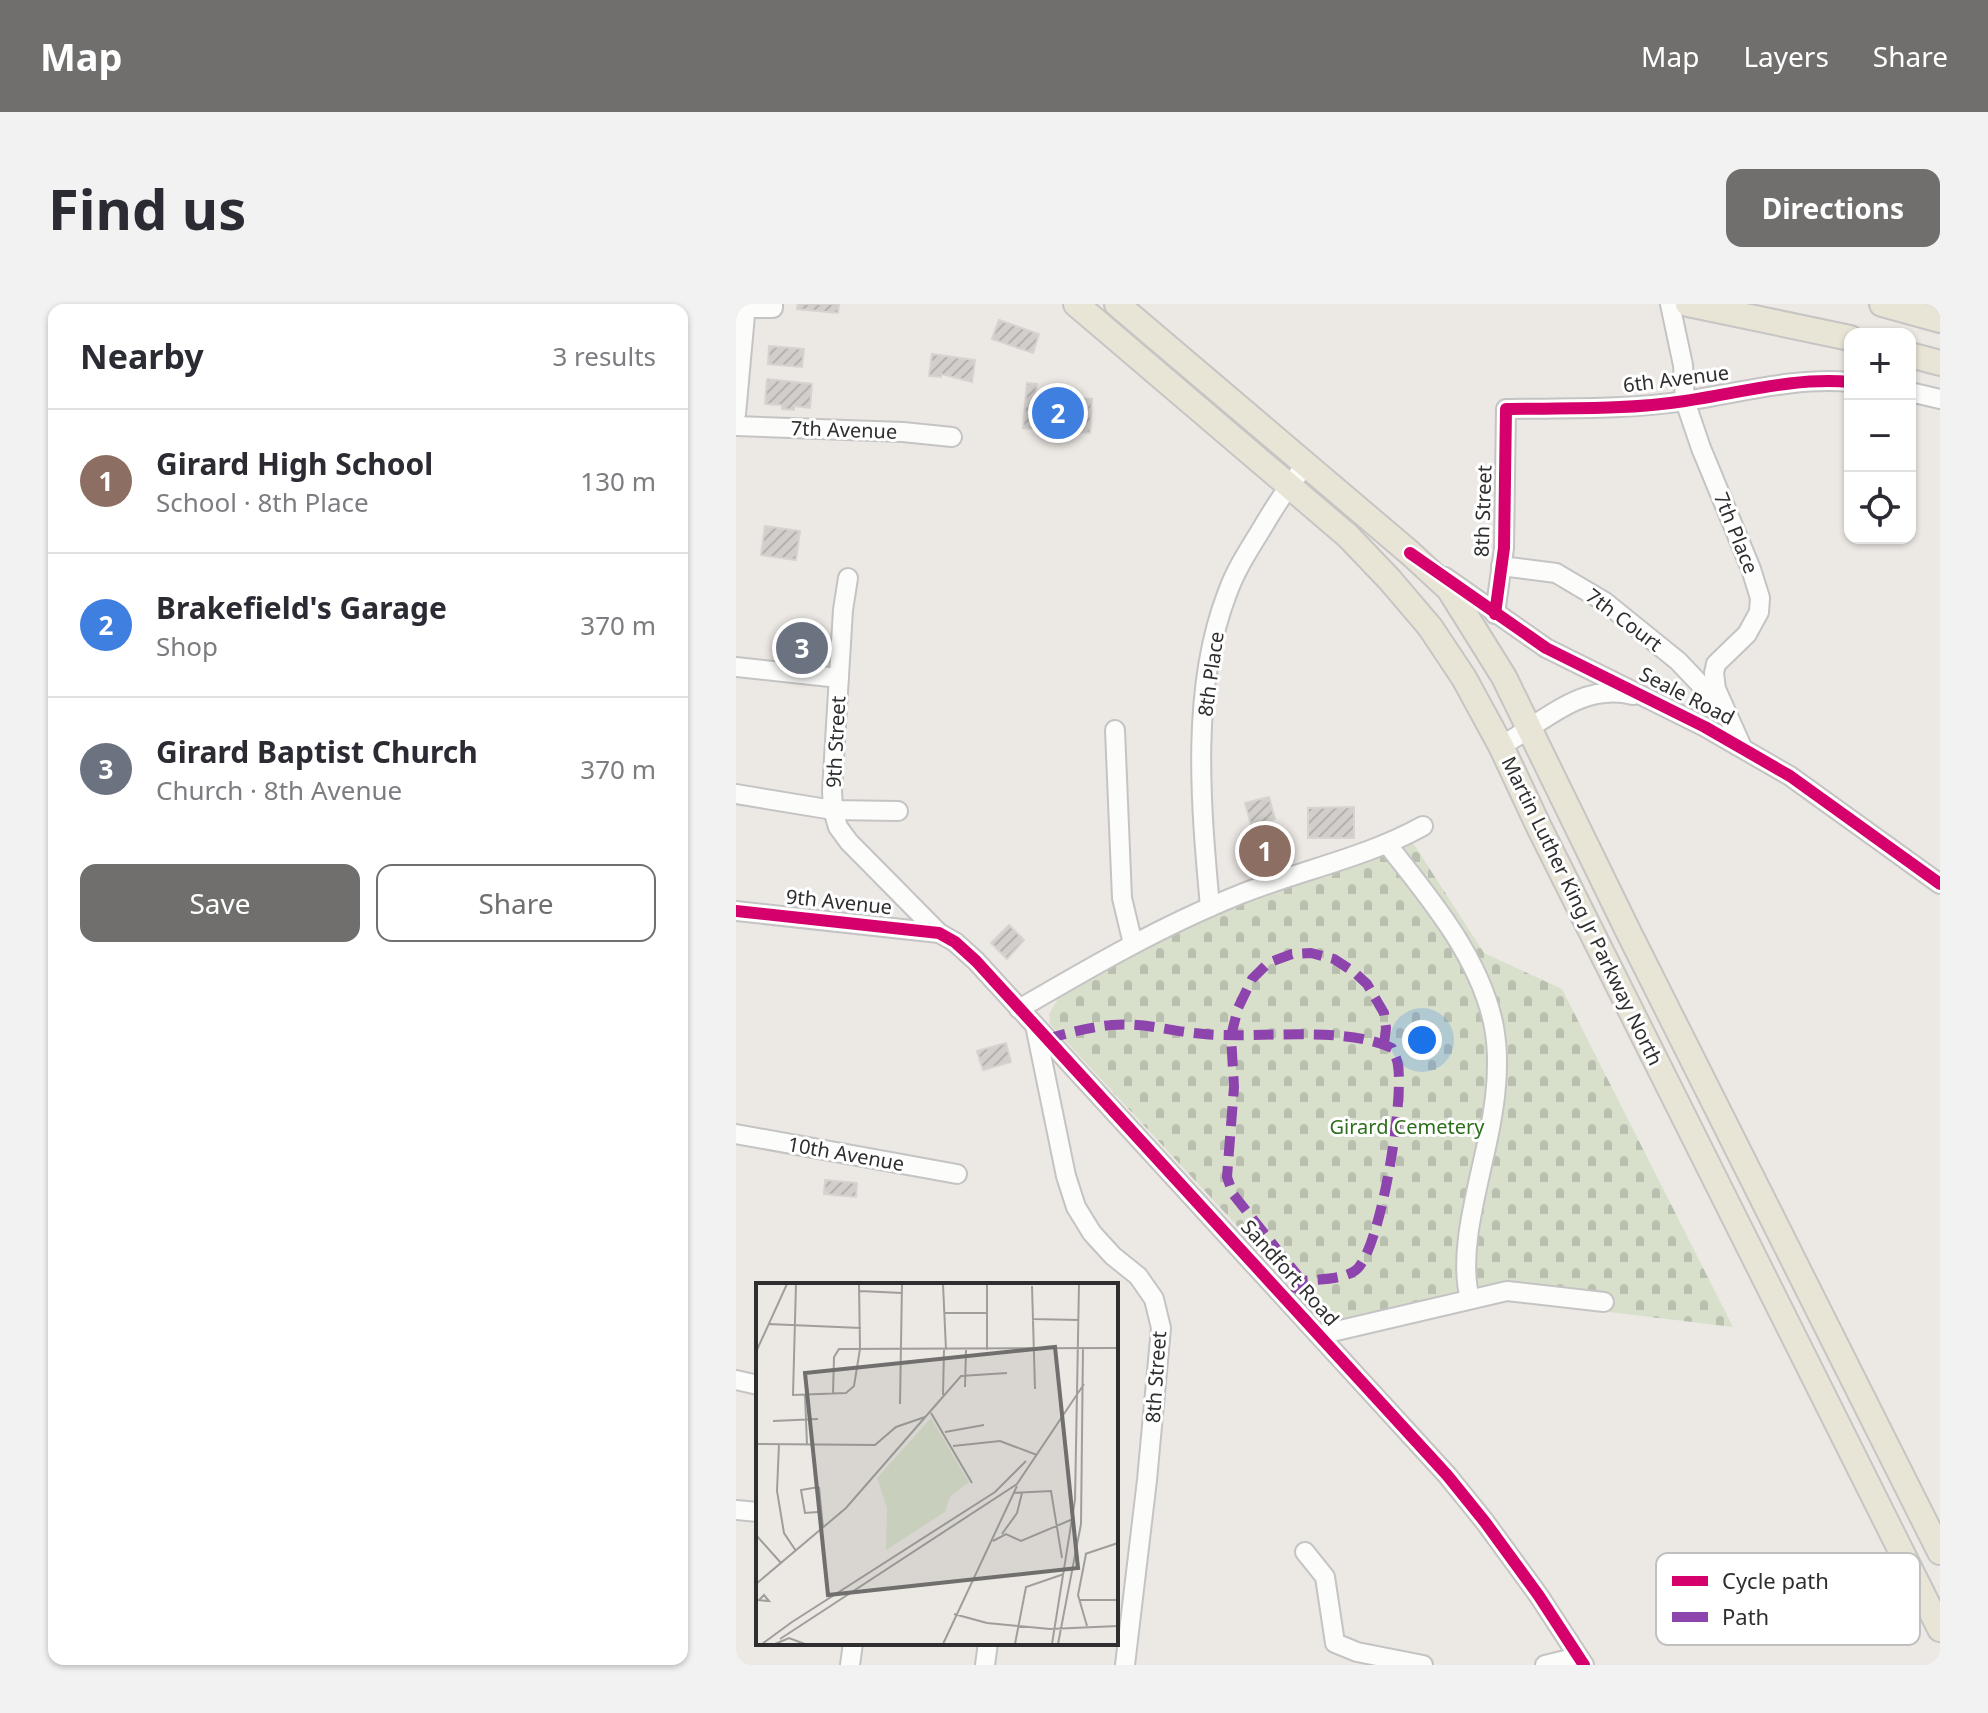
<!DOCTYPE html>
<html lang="en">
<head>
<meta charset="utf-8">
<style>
	:root { --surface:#fff; --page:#f2f2f3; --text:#2b2b33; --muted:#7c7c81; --line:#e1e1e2; --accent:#706f6e }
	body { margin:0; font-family:"Noto Sans",sans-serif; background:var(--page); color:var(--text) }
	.controls { position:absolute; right:24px; top:24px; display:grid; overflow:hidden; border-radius:16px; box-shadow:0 2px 6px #0004 }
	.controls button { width:72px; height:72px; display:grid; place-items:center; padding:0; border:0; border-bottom:2px solid var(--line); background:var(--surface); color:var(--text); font:40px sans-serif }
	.you { position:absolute; left:686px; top:736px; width:28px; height:28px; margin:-20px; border:6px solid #fff; border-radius:50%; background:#1a73e8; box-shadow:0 0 0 12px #1a73e833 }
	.badge { display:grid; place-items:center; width:52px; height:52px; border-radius:50%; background:var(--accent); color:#fff; font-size:26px; font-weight:700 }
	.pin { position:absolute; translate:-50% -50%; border:4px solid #fff; box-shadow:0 2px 8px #0006 }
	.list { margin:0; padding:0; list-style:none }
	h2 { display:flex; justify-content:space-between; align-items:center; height:104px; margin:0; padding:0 32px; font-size:34px }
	h2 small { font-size:26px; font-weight:400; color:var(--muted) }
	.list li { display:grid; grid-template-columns:52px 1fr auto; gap:24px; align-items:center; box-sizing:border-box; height:144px; padding:0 32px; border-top:2px solid var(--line) }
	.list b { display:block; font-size:30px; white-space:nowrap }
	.list p { margin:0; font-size:26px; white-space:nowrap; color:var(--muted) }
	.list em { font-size:26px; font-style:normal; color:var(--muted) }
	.actions { display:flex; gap:16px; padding:24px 32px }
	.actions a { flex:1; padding:18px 0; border:2px solid var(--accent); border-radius:16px; text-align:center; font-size:28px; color:var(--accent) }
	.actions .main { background:var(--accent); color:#fff }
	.icon { flex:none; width:44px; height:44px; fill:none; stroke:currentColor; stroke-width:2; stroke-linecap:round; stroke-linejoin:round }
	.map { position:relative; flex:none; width:1204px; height:1361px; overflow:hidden; border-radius:16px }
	header { display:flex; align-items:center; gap:48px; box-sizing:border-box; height:112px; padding:0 40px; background:var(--accent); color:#fff }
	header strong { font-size:38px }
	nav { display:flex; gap:44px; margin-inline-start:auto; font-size:28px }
	.intro { display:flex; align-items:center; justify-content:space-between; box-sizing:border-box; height:192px; padding:0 48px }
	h1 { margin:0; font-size:56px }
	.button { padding:20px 36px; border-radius:16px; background:var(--accent); color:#fff; font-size:28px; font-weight:700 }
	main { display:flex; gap:48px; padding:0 48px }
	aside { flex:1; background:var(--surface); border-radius:16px; box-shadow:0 2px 6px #0004 }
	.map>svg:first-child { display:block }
	.cemetery { fill:url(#cemetery-stones) }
	.building { fill:url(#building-hatch); stroke:#d7d4d0; stroke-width:2 }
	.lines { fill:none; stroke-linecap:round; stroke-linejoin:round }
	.minor-casing { stroke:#c5c4c5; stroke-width:22 }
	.major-casing { stroke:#c6c5c4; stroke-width:28 }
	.minor { stroke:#fcfcfb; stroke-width:18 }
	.major { stroke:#e8e4d6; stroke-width:24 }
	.quiet { stroke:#8e44ad; stroke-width:10; stroke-dasharray:20 10; stroke-linecap:butt }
	.cycleway-casing { stroke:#fff; stroke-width:17 }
	.cycleway { stroke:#d6006c; stroke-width:12 }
	.labels { text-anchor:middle; stroke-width:6; stroke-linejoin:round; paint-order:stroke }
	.street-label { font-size:20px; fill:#2e2e2e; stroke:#fff }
	.park-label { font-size:20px; fill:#2c6e1b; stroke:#fff }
	.inset-road { fill:none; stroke:#a09e9b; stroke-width:2 }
	.view { fill:#706f6e; fill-opacity:0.15; stroke:#706f6e; stroke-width:4 }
	.inset-edge { fill:none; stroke:#2e2e2e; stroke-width:4 }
	.key { fill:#fff; stroke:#c0c0c0; stroke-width:2 }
	.key-label { font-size:22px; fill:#2e2e2e }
</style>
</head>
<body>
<header>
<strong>Map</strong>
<nav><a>Map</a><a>Layers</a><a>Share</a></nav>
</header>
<div class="intro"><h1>Find us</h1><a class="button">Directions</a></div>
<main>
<aside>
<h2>Nearby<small>3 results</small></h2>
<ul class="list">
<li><span class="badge" style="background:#8d6e63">1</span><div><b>Girard High School</b><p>School · 8th Place</p></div><em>130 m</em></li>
<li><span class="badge" style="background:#3f7fe0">2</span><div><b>Brakefield's Garage</b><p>Shop</p></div><em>370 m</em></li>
<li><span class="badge" style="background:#6b7280">3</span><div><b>Girard Baptist Church</b><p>Church · 8th Avenue</p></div><em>370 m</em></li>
</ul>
<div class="actions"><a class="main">Save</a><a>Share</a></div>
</aside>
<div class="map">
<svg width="1204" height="1361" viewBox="0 0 1204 1361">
	<defs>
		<pattern id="cemetery-stones" width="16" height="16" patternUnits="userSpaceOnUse" patternTransform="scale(2)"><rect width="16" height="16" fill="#d8e0cc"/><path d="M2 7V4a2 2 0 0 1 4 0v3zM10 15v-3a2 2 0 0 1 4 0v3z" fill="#bac0b0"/></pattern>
		<pattern id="building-hatch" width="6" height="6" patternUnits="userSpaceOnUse" patternTransform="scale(2)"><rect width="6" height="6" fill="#d1cecb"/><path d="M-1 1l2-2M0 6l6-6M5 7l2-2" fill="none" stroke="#b4b1af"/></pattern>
	</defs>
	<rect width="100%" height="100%" fill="#ece8e4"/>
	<polygon class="cemetery" points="677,539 748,649 826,685 997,1023 773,996 604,1033 314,720 313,710 323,693 406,644 508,598"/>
	<g class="building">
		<polygon points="62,0 103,0 102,9 61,5"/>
		<polygon points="263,16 303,30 297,49 256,35"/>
		<polygon points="33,42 68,45 66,63 32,60"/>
		<polygon points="196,50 239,56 236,78 205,70 205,73 193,72"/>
		<polygon points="31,75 76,80 74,104 58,102 58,106 46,105 46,101 29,100"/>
		<polygon points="291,79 301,80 300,88 310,89 310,91 356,95 354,129 287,124"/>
		<polygon points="29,222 64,227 60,256 25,251"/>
		<polygon points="533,493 539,515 515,521 509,499"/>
		<polygon points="618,503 618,534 572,534 572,504"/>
		<polygon points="540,522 545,540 509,549 504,531"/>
		<polygon points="273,621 288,636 271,655 255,639"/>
		<polygon points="270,739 275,758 247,766 241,747"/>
		<polygon points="89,876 121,879 120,893 88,890"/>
	</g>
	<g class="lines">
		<defs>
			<g id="minor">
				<polyline points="934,0 947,61 949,97 965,144 1015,265 1024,294 1023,308 1011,330 980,360 978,369 980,385 1006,443"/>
				<polyline points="10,4 37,4 37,0"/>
				<polyline points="1174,88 1204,95"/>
				<polyline points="0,110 10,0"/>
				<polyline points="0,122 167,128 216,133"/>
				<polyline points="765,262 820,269 869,298 942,357 983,400"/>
				<polyline points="709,273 810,344 969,423 1054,472 1204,580"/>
				<polyline points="112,274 107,306 96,487 97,506 102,523 113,538 203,629"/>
				<path d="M759 310 768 244 770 105C829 104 890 106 949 97 1003 89 1059 73 1114 78"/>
				<polyline points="0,363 103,374"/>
				<polyline points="379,426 386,594 397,640"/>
				<path d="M765 442C807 419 844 378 897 391"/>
				<polyline points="0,490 97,506 162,507"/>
				<path d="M651 540C694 594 745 655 758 723 766 767 757 814 747 857 738 898 723 954 734 995"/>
				<path d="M474 603C465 503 454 386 491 290 499 267 512 247 525 226 539 202 552 181 570 161"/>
				<polyline points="0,607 203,629 219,638 240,657 711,1171 749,1218 803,1292 848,1361"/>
				<path d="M283 705C355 663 427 621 505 590 565 566 629 554 687 522"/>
				<polyline points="300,726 330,872 340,903 356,929 377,952 402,972 418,995 425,1024 411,1176 389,1361"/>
				<polyline points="0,830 221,870"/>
				<polyline points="583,1031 771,987 868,998"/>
				<polyline points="0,1076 22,1081"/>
				<polyline points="0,1206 22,1208"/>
				<polyline points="569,1248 589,1273 599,1339 621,1348 687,1361"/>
				<polyline points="114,1361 117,1339"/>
				<polyline points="249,1361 252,1339"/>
				<polyline points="809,1361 842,1353"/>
			</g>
			<g id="major">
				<polyline points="340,0 612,232 654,276 694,323 728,374 765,442 803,523 1204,1325"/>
				<polyline points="381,0 674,249 713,285 768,373 892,627 1204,1248"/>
				<polyline points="952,0 1114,34"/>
				<polyline points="1146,0 1204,16"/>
				<polyline points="1174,51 1204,59"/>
			</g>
		</defs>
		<use href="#minor" class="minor-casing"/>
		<use href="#major" class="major-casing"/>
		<use href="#minor" class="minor"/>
		<use href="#major" class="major"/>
		<g class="quiet">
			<path d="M310 735C332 729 354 723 376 721 407 718 437 728 468 730 523 735 606 721 656 744 658 750 662 756 662 762 668 796 645 945 620 966 607 976 581 975 566 977L554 999"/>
			<polyline points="566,977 497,890 491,873 498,783 495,732 502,704 516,675 532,659 556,650 575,649 598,655 618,668 631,680 648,709 650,724 648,741"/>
		</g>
		<defs>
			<g id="cycleway">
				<polyline points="674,249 810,344 969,423 1054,472 1204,580"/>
				<path d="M759 310 768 244 770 105C829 104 890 106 949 97 1003 89 1059 73 1114 78"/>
				<polyline points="0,607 203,629 219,638 240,657 711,1171 749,1218 803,1292 848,1361"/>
			</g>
		</defs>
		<use href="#cycleway" class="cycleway-casing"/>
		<use href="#cycleway" class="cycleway"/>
	</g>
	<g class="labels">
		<g class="street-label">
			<text transform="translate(940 75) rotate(-7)" y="7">6th Avenue</text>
			<text transform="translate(108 126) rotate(2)" y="7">7th Avenue</text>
			<text transform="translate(747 207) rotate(-88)" y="7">8th Street</text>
			<text transform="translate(1000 229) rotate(68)" y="7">7th Place</text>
			<text transform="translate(888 316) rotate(37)" y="7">7th Court</text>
			<text transform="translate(475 370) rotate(-82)" y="7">8th Place</text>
			<text transform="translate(951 392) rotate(27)" y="7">Seale Road</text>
			<text transform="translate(100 438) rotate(-87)" y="7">9th Street</text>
			<text transform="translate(103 598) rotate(6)" y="7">9th Avenue</text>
			<text transform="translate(846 607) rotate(64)" y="7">Martin Luther King Jr Parkway North</text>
			<text transform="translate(110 850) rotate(10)" y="7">10th Avenue</text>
			<text transform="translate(554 969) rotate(48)" y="7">Sandfort Road</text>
			<text transform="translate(420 1073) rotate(-86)" y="7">8th Street</text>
		</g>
		<g class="park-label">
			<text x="671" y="830">Girard Cemetery</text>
		</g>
	</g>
	<g transform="translate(20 979)">
		<rect width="362" height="362" fill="#ece8e4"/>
		<path d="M175 135 213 199 194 214 189 229 130 267 131 225 121 195Z" fill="#d8e0cc"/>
		<path class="inset-road" d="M40 1 37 112 90 110 98 103 104 66 103 1M187 1 190 67M231 1V67M276 3 279 106M104 8 146 10M188 30H231M276 36 323 37M12 41 105 45M0 69 31 1M209 104 210 67M49 111 51 162M77 111 78 74 83 66 362 65M187 112 188 67M144 121 146 1M175 130 216 200M17 138 62 136M189 149 228 142M0 161 119 162 140 144 169 134M23 161 21 208 28 250 40 268M197 163 244 158 281 172M63 204 67 245M257 210 295 208 306 275M62 229 49 230 45 207 63 204M246 251 261 230 266 210M0 252 25 280M237 258 250 251 265 258 317 236M329 271 362 260M330 271 322 312 331 343M0 301 90 225 205 93 251 90M0 317 13 318 8 312 3 317M323 317H360M198 331 231 340 294 346 362 343M36 339 239 209 270 178M24 356 261 201 328 101M6 361 36 339M19 361 33 355 49 361M187 361 261 203M259 361 270 304 308 291M296 361 319 217 323 1M302 361 325 241 327 64"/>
		<path class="view" d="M299 64 322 285 72 312 49 90Z"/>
		<rect width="362" height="362" class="inset-edge"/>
	</g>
	<rect x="920" y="1249" width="264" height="92" rx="12" class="key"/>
	<rect x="936" y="1272" width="36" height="10" fill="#d6006c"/>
	<rect x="936" y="1308" width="36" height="10" fill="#8e44ad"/>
	<g class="key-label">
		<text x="986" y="1285">Cycle path</text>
		<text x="986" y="1321">Path</text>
	</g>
</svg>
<div class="controls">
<button>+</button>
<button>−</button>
<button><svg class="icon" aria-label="locate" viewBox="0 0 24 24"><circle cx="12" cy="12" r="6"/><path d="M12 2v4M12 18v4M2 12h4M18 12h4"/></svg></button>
</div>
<div class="you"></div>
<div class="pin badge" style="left:529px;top:547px;background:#8d6e63">1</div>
<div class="pin badge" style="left:322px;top:109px;background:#3f7fe0">2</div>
<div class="pin badge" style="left:66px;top:344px;background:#6b7280">3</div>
</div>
</main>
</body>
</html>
